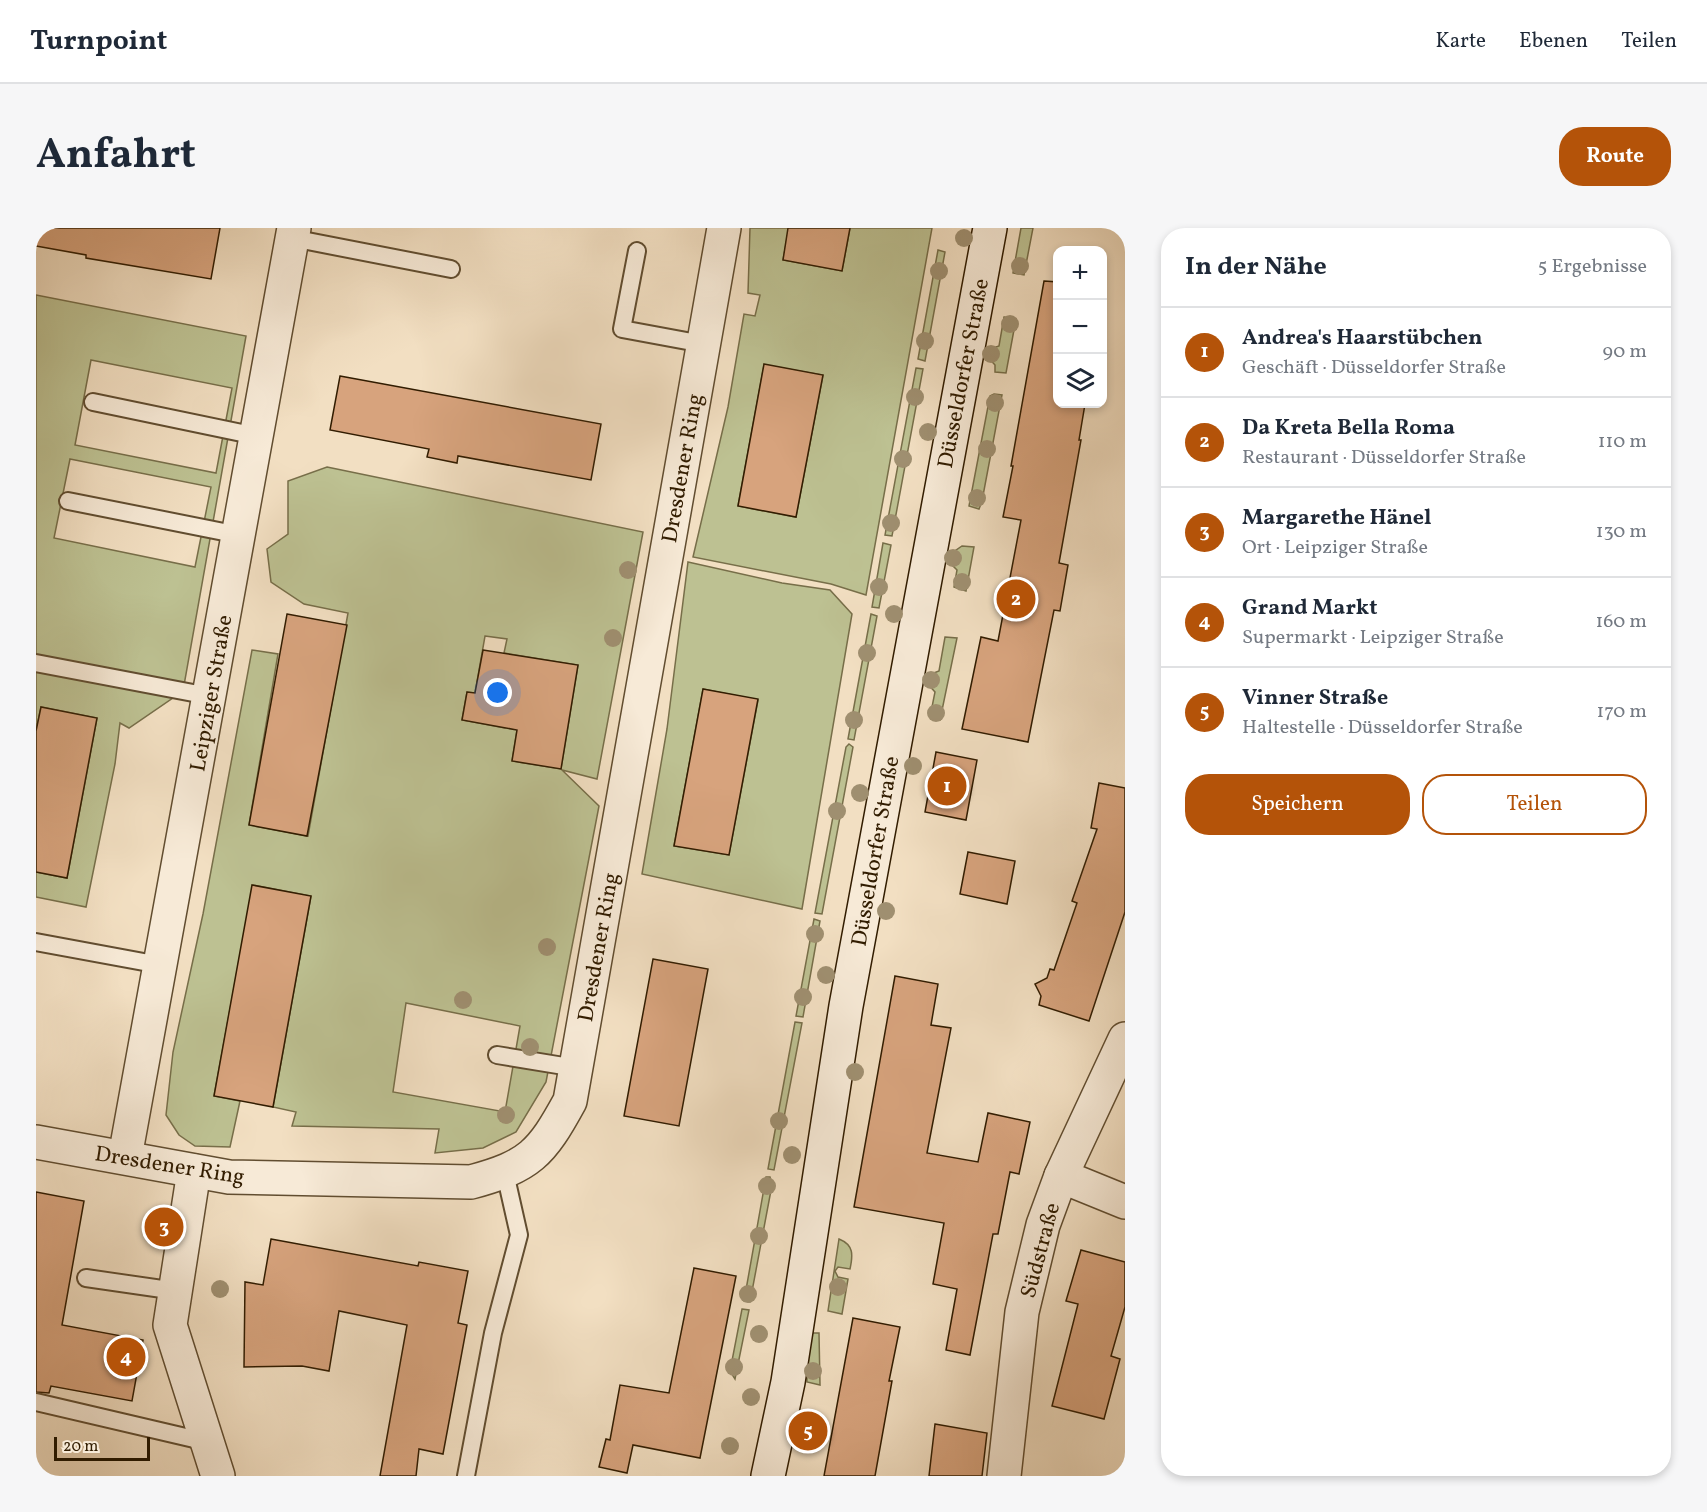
<!DOCTYPE html>
<html lang="de">
<head>
<meta charset="utf-8">
<style>
	:root { --surface:#fff; --page:#f6f6f7; --text:#1f2937; --muted:#747a83; --line:#e0e1e3; --accent:#b45309 }
	body { margin:0; font-family:Vollkorn,serif; background:var(--page); color:var(--text) }
	.controls { position:absolute; right:18px; top:18px; display:grid; overflow:hidden; border-radius:12px; box-shadow:0 3px 9px #0003 }
	.controls button { width:54px; height:54px; display:grid; place-items:center; padding:0; border:0; border-bottom:2px solid var(--line); background:var(--surface); color:var(--text); font:30px sans-serif }
	.scale { position:absolute; left:18px; bottom:15px; width:96px; box-sizing:border-box; padding-left:6px; border:3px solid #311c00; border-top:0; font-size:16px; line-height:21px; white-space:nowrap; color:#311c00; -webkit-text-stroke:4px #f7ead7; paint-order:stroke }
	.you { position:absolute; left:462px; top:465px; width:21px; height:21px; margin:-15px; border:4px solid #fff; border-radius:50%; background:#1a73e8; box-shadow:0 0 0 9px #1a73e833 }
	.badge { display:grid; place-items:center; width:39px; height:39px; border-radius:50%; background:var(--accent); color:#fff; font-size:20px; font-weight:700 }
	.pin { position:absolute; translate:-50% -50%; border:3px solid #fff; box-shadow:0 2px 6px #0006 }
	.list { margin:0; padding:0; list-style:none }
	h2 { display:flex; justify-content:space-between; align-items:center; height:78px; margin:0; padding:0 24px; font-size:26px }
	h2 small { font-size:20px; font-weight:400; color:var(--muted) }
	.list li { display:grid; grid-template-columns:39px 1fr auto; gap:18px; align-items:center; box-sizing:border-box; height:90px; padding:0 24px; border-top:2px solid var(--line) }
	.list b { display:block; font-size:22px; white-space:nowrap }
	.list p { margin:0; font-size:20px; white-space:nowrap; color:var(--muted) }
	.list em { font-size:20px; font-style:normal; color:var(--muted) }
	.actions { display:flex; gap:12px; padding:18px 24px }
	.actions a { flex:1; padding:14px 0; border:2px solid var(--accent); border-radius:24px; text-align:center; font-size:21px; color:var(--accent) }
	.actions .main { background:var(--accent); color:#fff }
	.icon { flex:none; width:33px; height:33px; fill:none; stroke:currentColor; stroke-width:2; stroke-linecap:round; stroke-linejoin:round }
	.map { position:relative; flex:none; width:1089px; height:1248px; overflow:hidden; border-radius:24px }
	header { display:flex; align-items:center; gap:36px; box-sizing:border-box; height:84px; padding:0 30px; background:var(--surface); border-bottom:2px solid var(--line) }
	header strong { font-size:28px }
	nav { display:flex; gap:33px; margin-inline-start:auto; font-size:21px }
	.intro { display:flex; align-items:center; justify-content:space-between; box-sizing:border-box; height:144px; padding:0 36px }
	h1 { margin:0; font-size:42px }
	.button { padding:15px 27px; border-radius:24px; background:var(--accent); color:#fff; font-size:21px; font-weight:700 }
	main { display:flex; gap:36px; padding:0 36px }
	aside { flex:1; background:var(--surface); border-radius:24px; box-shadow:0 3px 9px #0003 }
	.map>svg:first-child { display:block }
	.green { fill:#bdc192; stroke:#776e49; stroke-width:1.5; fill-rule:evenodd }
	.building { fill:#d7a37d; stroke:#311c00; stroke-width:1.5 }
	.lines { fill:none; stroke-linecap:round; stroke-linejoin:round }
	.lane-casing { stroke:#614d30; stroke-width:20 }
	.street-casing { stroke:#614d30; stroke-width:36 }
	.secondary-casing { stroke:#311c00; stroke-width:36 }
	.lane { stroke:#f7ead7; stroke-width:16 }
	.street { stroke:#f7ead7; stroke-width:33 }
	.secondary { stroke:#f7ead7; stroke-width:33 }
	.tree { fill:#9f8f70 }
	.labels { text-anchor:middle; stroke-width:4.5; stroke-linejoin:round; paint-order:stroke }
	.street-label { font-size:22px; fill:#311c00; stroke:#f7ead7 }
</style>
</head>
<body>
<header>
<strong>Turnpoint</strong>
<nav><a>Karte</a><a>Ebenen</a><a>Teilen</a></nav>
</header>
<div class="intro"><h1>Anfahrt</h1><a class="button">Route</a></div>
<main>
<div class="map">
<svg width="1089" height="1248" viewBox="0 0 1089 1248">
	<rect width="100%" height="100%" fill="#f2dfc2"/>
	<filter id="stains"><feTurbulence type="fractalNoise" baseFrequency=".00333" numOctaves="4"/><feColorMatrix values="0 0 0 0 .2 0 0 0 0 .09 0 0 0 0 .02 0 0 0 .5 -.17"/></filter>
	<radialGradient id="worn" r=".72"><stop offset=".6" stop-color="#630" stop-opacity="0"/><stop offset="1" stop-color="#630" stop-opacity=".3"/></radialGradient>
	<g class="green">
		<path d="M714 0H753L747 32 806 43 814 0H896L830 367 795 356 657 329 692 179 708 86 719 88 724 67 712 65ZM728 137 787 147 760 289 702 278Z"/>
		<polygon points="985,0 997,0 988,47 977,45"/>
		<polygon points="902,22 909,24 889,133 882,131"/>
		<path d="M0 67 210 108 147 463 93 500 84 495 79 536 50 679 0 669V644L31 650 61 490 5 479 0 503ZM55 132 196 160 180 245 39 217ZM34 231 175 259 159 339 18 310Z"/>
		<polygon points="968,89 980,91 970,145 959,144 959,137 950,127 951,122 963,118"/>
		<polygon points="880,140 887,141 856,308 849,307"/>
		<polygon points="958,166 966,167 946,273 943,281 933,278 954,168"/>
		<path d="M291 239 607 304 561 551 526 542 563 578 510 854 480 904 447 920 399 925 403 901 256 898 260 884 237 879 275 668 217 657 178 868 204 873 194 919 159 918 143 907 130 887 137 824 167 686 216 422 242 426 213 597 272 608 312 385 268 376 235 354 231 321 252 306V253ZM449 408 471 411 468 425 542 437 525 541 476 533 483 490 469 500 426 492 431 464 439 465ZM370 775 484 798 469 884 357 864Z"/>
		<polygon points="847,315 855,317 843,380 836,379"/>
		<polygon points="926,318 938,319 930,363 918,359 921,342 912,333 913,327"/>
		<path d="M652 334 746 355 794 362 816 386 766 681 606 646 631 501ZM667 461 722 472 693 627 638 618Z"/>
		<polygon points="835,386 841,388 818,512 812,511"/>
		<polygon points="909,409 921,410 904,492 894,489 899,464 889,453 890,448 903,443"/>
		<polygon points="813,516 817,519 786,686 779,685 810,519"/>
		<polygon points="778,691 784,693 767,789 760,788"/>
		<polygon points="759,794 766,795 738,942 732,941"/>
		<polygon points="730,949 734,949 736,957 714,1074 708,1073"/>
		<path d="M803 1011C818 1017 817 1027 814 1041L802 1039 799 1043 802 1049 812 1051 806 1086 792 1083Z"/>
		<polygon points="706,1081 713,1082 699,1151 694,1143"/>
		<polygon points="770,1105 783,1105 784,1157 771,1154"/>
	</g>
	<g class="building">
		<polygon points="0,0 184,0 175,51 50,30 50,27 0,18"/>
		<polygon points="752,0 814,0 806,43 747,32"/>
		<polygon points="1008,53 1022,54 1022,176 1049,176 1043,212 1045,212 1023,335 1032,337 1024,383 1018,382 992,514 926,501 945,409 962,413 985,292 967,289 977,238 975,238"/>
		<polygon points="728,136 787,147 760,289 702,278"/>
		<polygon points="304,148 565,196 555,252 422,228 421,235 391,229 393,221 294,202"/>
		<polygon points="251,386 311,397 271,608 213,597"/>
		<polygon points="447,422 542,437 525,541 476,533 481,502 426,492 431,464 439,465"/>
		<polygon points="667,461 722,471 693,627 638,618"/>
		<polygon points="5,479 61,490 31,650 0,644 0,503"/>
		<polygon points="900,524 941,532 930,592 889,584"/>
		<polygon points="1063,555 1089,560 1089,684 1053,793 1003,777 1005,768 999,756 1011,750 1014,741 1018,742 1041,675 1036,673 1061,601 1055,600"/>
		<polygon points="932,624 979,633 971,676 924,666"/>
		<polygon points="216,657 275,668 237,879 178,868"/>
		<polygon points="617,731 672,741 643,898 588,888"/>
		<polygon points="859,748 902,756 895,797 915,800 891,925 942,934 952,885 994,894 983,946 974,944 962,1006 957,1006 934,1127 910,1122 921,1061 897,1056 908,995 818,979"/>
		<polygon points="0,964 48,973 26,1097 107,1112 96,1173 15,1158 13,1165 0,1164"/>
		<polygon points="235,1011 382,1038 383,1034 432,1043 422,1095 431,1097 407,1226 383,1221 380,1248 344,1248 371,1097 303,1083 293,1143 266,1138 208,1139 209,1054 227,1057"/>
		<polygon points="1045,1022 1089,1034 1089,1079 1075,1128 1084,1131 1068,1191 1016,1178 1042,1076 1030,1073"/>
		<polygon points="658,1040 700,1048 664,1230 597,1217 591,1245 563,1239 570,1211 574,1212 584,1157 633,1165"/>
		<polygon points="817,1090 864,1099 853,1153 856,1153 839,1248 788,1248"/>
		<polygon points="899,1196 951,1205 946,1248 893,1248"/>
	</g>
	<g class="lines">
		<defs>
			<g id="lane">
				<polyline points="256,10 415,41"/>
				<polyline points="601,23 586,101 667,116"/>
				<polyline points="57,174 220,208"/>
				<polyline points="32,273 203,307"/>
				<polyline points="0,435 173,468"/>
				<polyline points="0,714 124,737"/>
				<polyline points="461,827 540,840"/>
				<polyline points="50,1050 140,1063"/>
				<polyline points="0,1174 171,1214"/>
				<polyline points="430,1248 457,1105 483,1007 469,945"/>
			</g>
			<g id="street">
				<path d="M0 914 193 949 435 954C494 938 505 926 534 873L688 0"/>
				<polyline points="89,929 258,0"/>
				<polyline points="158,943 134,1097 182,1248"/>
				<polyline points="1025,948 1089,974"/>
				<polyline points="968,1248 986,1084 1007,997 1025,948 1089,811"/>
			</g>
			<polyline id="secondary" points="732,1248 752,1154 810,778 954,0"/>
		</defs>
		<use href="#lane" class="lane-casing"/>
		<use href="#street" class="street-casing"/>
		<use href="#secondary" class="secondary-casing"/>
		<use href="#lane" class="lane"/>
		<use href="#street" class="street"/>
		<use href="#secondary" class="secondary"/>
	</g>
	<g class="tree">
		<circle cx="928" cy="10" r="9"/>
		<circle cx="984" cy="38" r="9"/>
		<circle cx="903" cy="43" r="9"/>
		<circle cx="974" cy="96" r="9"/>
		<circle cx="889" cy="113" r="9"/>
		<circle cx="955" cy="126" r="9"/>
		<circle cx="879" cy="169" r="9"/>
		<circle cx="959" cy="175" r="9"/>
		<circle cx="892" cy="204" r="9"/>
		<circle cx="951" cy="221" r="9"/>
		<circle cx="867" cy="231" r="9"/>
		<circle cx="941" cy="270" r="9"/>
		<circle cx="855" cy="295" r="9"/>
		<circle cx="917" cy="330" r="9"/>
		<circle cx="592" cy="342" r="9"/>
		<circle cx="926" cy="354" r="9"/>
		<circle cx="843" cy="359" r="9"/>
		<circle cx="858" cy="386" r="9"/>
		<circle cx="577" cy="410" r="9"/>
		<circle cx="831" cy="425" r="9"/>
		<circle cx="895" cy="452" r="9"/>
		<circle cx="900" cy="485" r="9"/>
		<circle cx="818" cy="492" r="9"/>
		<circle cx="877" cy="538" r="9"/>
		<circle cx="824" cy="565" r="9"/>
		<circle cx="801" cy="583" r="9"/>
		<circle cx="850" cy="683" r="9"/>
		<circle cx="779" cy="706" r="9"/>
		<circle cx="511" cy="719" r="9"/>
		<circle cx="790" cy="747" r="9"/>
		<circle cx="767" cy="769" r="9"/>
		<circle cx="427" cy="772" r="9"/>
		<circle cx="494" cy="819" r="9"/>
		<circle cx="819" cy="844" r="9"/>
		<circle cx="470" cy="887" r="9"/>
		<circle cx="743" cy="893" r="9"/>
		<circle cx="756" cy="927" r="9"/>
		<circle cx="731" cy="958" r="9"/>
		<circle cx="723" cy="1008" r="9"/>
		<circle cx="802" cy="1059" r="9"/>
		<circle cx="184" cy="1061" r="9"/>
		<circle cx="712" cy="1066" r="9"/>
		<circle cx="723" cy="1106" r="9"/>
		<circle cx="698" cy="1139" r="9"/>
		<circle cx="777" cy="1143" r="9"/>
		<circle cx="715" cy="1169" r="9"/>
		<circle cx="694" cy="1218" r="9"/>
	</g>
	<g class="labels">
		<g class="street-label">
			<text transform="translate(926 145) rotate(-79)" y="8">Düsseldorfer Straße</text>
			<text transform="translate(645 240) rotate(-80)" y="8">Dresdener Ring</text>
			<text transform="translate(174 465) rotate(-80)" y="8">Leipziger Straße</text>
			<text transform="translate(838 623) rotate(-80)" y="8">Düsseldorfer Straße</text>
			<text transform="translate(561 719) rotate(-80)" y="8">Dresdener Ring</text>
			<text transform="translate(134 936) rotate(9)" y="8">Dresdener Ring</text>
			<text transform="translate(1003 1022) rotate(-75)" y="8">Südstraße</text>
		</g>
	</g>
	<rect width="100%" height="100%" filter="url(#stains)"/>
	<rect width="100%" height="100%" fill="url(#worn)"/>
</svg>
<div class="controls">
<button>+</button>
<button>−</button>
<button><svg class="icon" aria-label="layers" viewBox="0 0 24 24"><path d="M12 4l9 5-9 5-9-5zM3 14l9 5 9-5"/></svg></button>
</div>
<div class="scale">20 m</div>
<div class="you"></div>
<div class="pin badge" style="left:911px;top:558px">1</div>
<div class="pin badge" style="left:980px;top:371px">2</div>
<div class="pin badge" style="left:128px;top:999px">3</div>
<div class="pin badge" style="left:90px;top:1129px">4</div>
<div class="pin badge" style="left:772px;top:1203px">5</div>
</div>
<aside>
<h2>In der Nähe<small>5 Ergebnisse</small></h2>
<ul class="list">
<li><span class="badge">1</span><div><b>Andrea's Haarstübchen</b><p>Geschäft · Düsseldorfer Straße</p></div><em>90 m</em></li>
<li><span class="badge">2</span><div><b>Da Kreta Bella Roma</b><p>Restaurant · Düsseldorfer Straße</p></div><em>110 m</em></li>
<li><span class="badge">3</span><div><b>Margarethe Hänel</b><p>Ort · Leipziger Straße</p></div><em>130 m</em></li>
<li><span class="badge">4</span><div><b>Grand Markt</b><p>Supermarkt · Leipziger Straße</p></div><em>160 m</em></li>
<li><span class="badge">5</span><div><b>Vinner Straße</b><p>Haltestelle · Düsseldorfer Straße</p></div><em>170 m</em></li>
</ul>
<div class="actions"><a class="main">Speichern</a><a>Teilen</a></div>
</aside>
</main>
</body>
</html>
